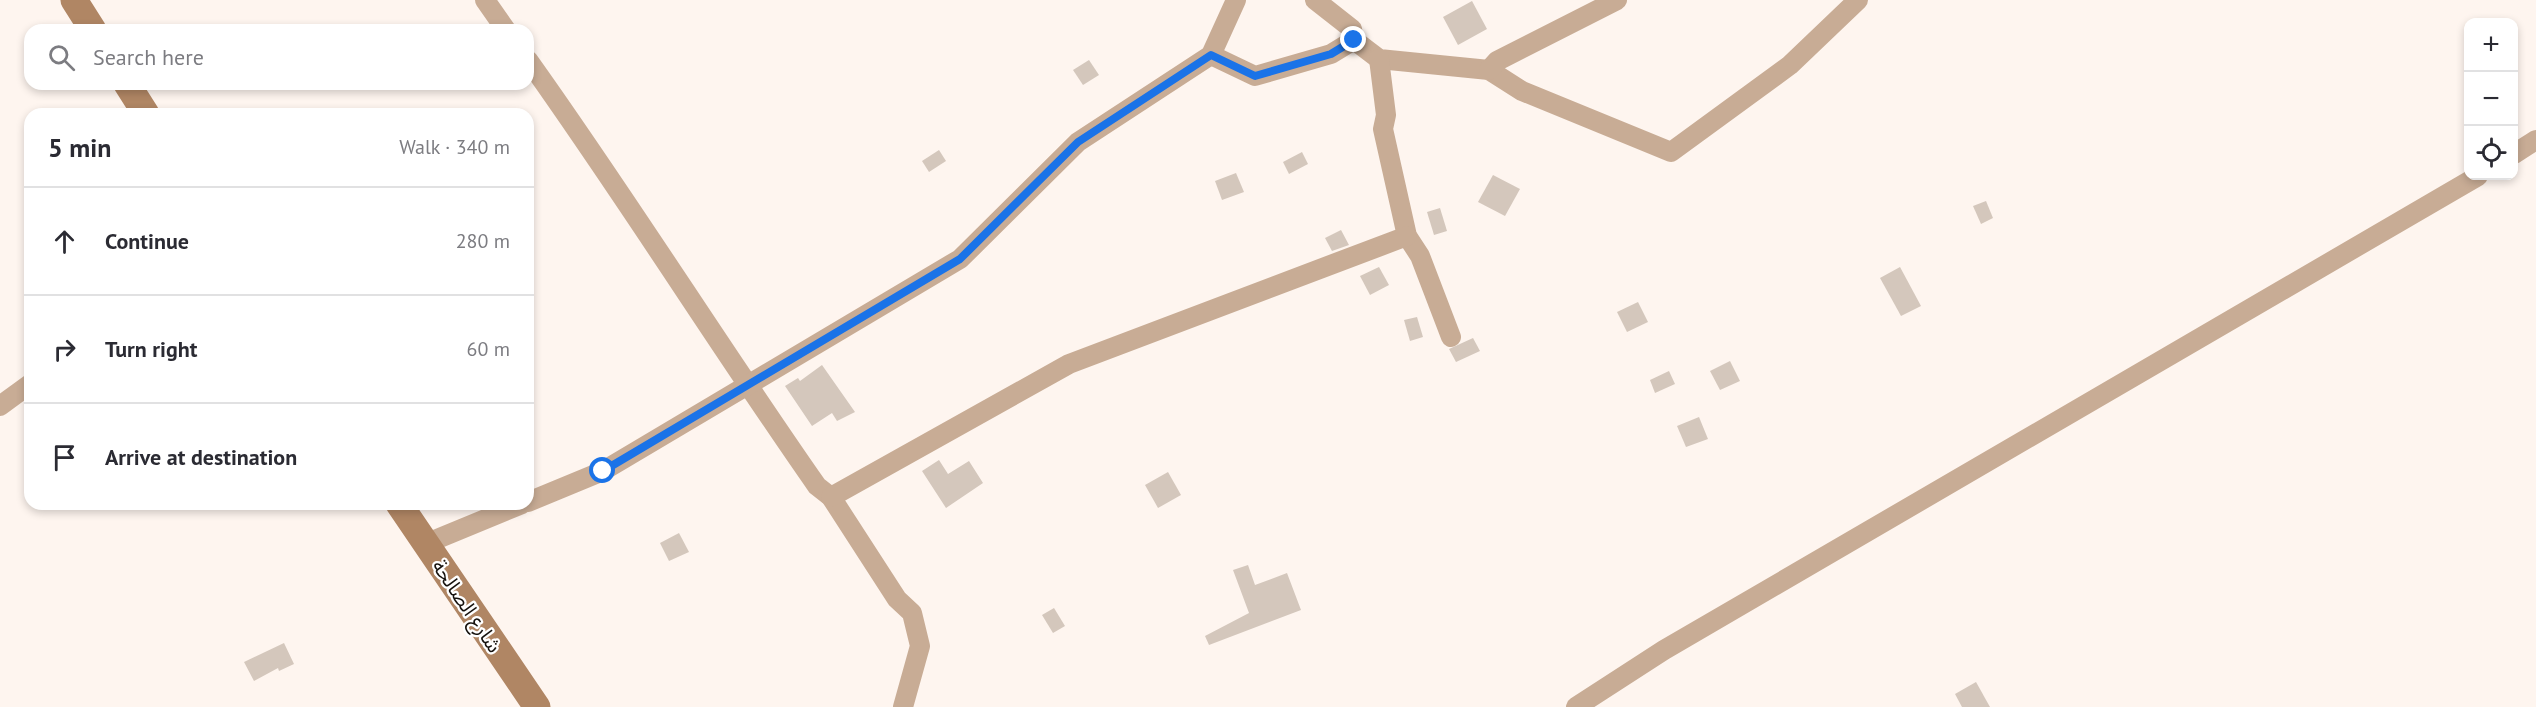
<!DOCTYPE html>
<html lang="en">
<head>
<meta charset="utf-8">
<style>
	:root { --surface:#fff; --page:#f7f7f7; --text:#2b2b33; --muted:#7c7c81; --line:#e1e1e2 }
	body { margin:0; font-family:"PT Sans","Noto Sans Arabic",sans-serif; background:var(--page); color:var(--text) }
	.controls { position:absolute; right:18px; top:18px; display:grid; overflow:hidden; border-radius:12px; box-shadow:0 3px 9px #0003 }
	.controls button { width:54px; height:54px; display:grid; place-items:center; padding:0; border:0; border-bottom:2px solid var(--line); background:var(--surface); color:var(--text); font:30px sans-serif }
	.stop { position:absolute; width:18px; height:18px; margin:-14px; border:4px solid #1a73e8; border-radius:50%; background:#fff }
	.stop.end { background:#1a73e8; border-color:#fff; box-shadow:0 2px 6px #0008 }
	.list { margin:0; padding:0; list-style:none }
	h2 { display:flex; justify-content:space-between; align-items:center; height:78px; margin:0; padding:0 24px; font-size:26px }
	h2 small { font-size:20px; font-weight:400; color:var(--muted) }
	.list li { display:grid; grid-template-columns:39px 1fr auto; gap:18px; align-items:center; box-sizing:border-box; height:108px; padding:0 24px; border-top:2px solid var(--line) }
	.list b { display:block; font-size:22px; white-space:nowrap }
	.list em { font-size:20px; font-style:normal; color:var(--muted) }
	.icon { flex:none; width:33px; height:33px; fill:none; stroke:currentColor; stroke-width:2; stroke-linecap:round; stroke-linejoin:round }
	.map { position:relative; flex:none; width:2536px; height:707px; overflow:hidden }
	.search { position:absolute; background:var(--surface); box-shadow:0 3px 9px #0003; left:24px; top:24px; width:510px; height:66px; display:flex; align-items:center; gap:15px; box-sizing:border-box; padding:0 21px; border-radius:18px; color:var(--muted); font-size:22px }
	.panel { position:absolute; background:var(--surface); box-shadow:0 3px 9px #0003; left:24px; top:108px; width:510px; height:402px; border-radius:18px }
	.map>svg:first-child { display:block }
	.building { fill:#d4c7bc }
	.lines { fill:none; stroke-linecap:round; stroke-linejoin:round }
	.street { stroke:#c8ac95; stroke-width:20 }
	.secondary { stroke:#b08664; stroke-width:27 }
	.route { stroke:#1a73e8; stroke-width:8 }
	.labels { text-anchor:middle; stroke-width:4.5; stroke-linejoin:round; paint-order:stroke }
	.street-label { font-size:20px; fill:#15110d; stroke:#fff }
</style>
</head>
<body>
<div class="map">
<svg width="2536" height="707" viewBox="0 0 2536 707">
	<rect width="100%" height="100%" fill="#fef5ef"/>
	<g class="building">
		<polygon points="1472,1 1487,29 1458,45 1443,17"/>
		<polygon points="1089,60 1099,75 1083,85 1073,70"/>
		<polygon points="939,150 946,161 929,172 922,161"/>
		<polygon points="1302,152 1308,164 1289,174 1283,162"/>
		<polygon points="1236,173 1244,192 1222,200 1215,181"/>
		<polygon points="1493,175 1520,189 1505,216 1478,202"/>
		<polygon points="1986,201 1993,218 1981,224 1973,206"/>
		<polygon points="1440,208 1447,231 1434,235 1427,212"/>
		<polygon points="1341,230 1349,245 1332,251 1325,238"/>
		<polygon points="1379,267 1389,285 1370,295 1360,276"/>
		<polygon points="1900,267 1921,306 1901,316 1880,278"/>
		<polygon points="1638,302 1648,322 1627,332 1617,312"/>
		<polygon points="1417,317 1423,337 1410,341 1404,320"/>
		<polygon points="1473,338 1480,351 1456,362 1449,349"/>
		<polygon points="1730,361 1740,381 1720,390 1710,371"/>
		<polygon points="822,365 855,412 837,421 832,413 812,426 785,386 798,378 800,381"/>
		<polygon points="1669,371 1675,384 1655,393 1650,380"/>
		<polygon points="1699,417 1708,439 1686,447 1677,426"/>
		<polygon points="939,460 948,474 969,461 983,483 946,508 922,471"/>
		<polygon points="1168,472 1181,495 1158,508 1145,485"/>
		<polygon points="679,533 689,552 669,561 660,543"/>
		<polygon points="1248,565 1255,585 1287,573 1301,610 1209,645 1205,636 1249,613 1233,570"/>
		<polygon points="1054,608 1065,626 1053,633 1042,615"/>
		<polygon points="284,643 294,664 279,671 278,668 254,681 244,662"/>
		<polygon points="1976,682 1990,707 1962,707 1955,694"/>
	</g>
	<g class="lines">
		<g class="street">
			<polyline points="485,0 506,30"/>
			<polyline points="1315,0 1352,29 1354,40 1379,59 1489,70 1522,91 1671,152 1790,65 1858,0"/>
			<polyline points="1211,55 1255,76 1331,54 1354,40"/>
			<polyline points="1379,59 1386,115 1383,129 1407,236 1420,256 1451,337"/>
			<path d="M528 60C628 200 719 346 817 486L831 497 897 599 912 613 920 646 903 707"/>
			<polyline points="1489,70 1497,61 1617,0"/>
			<polyline points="2514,154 2536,140"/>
			<polyline points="0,406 30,384"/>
			<polyline points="831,497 1069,364 1407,236"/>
			<polyline points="528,502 603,471 960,259 1078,142 1211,55 1236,0"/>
			<polyline points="425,544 522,504"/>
			<polyline points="1576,707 1664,650 2478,176"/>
		</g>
		<g class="secondary">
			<polyline points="74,0 93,30"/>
			<polyline points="127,84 146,114"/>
			<polyline points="399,504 537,707"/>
		</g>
	</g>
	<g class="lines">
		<polyline class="route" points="603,471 960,259 1078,142 1211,55 1255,76 1331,54 1354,40"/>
	</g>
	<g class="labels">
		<g class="street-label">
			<text transform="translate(467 606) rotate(56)" y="7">شارع الصالحة</text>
		</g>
	</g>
</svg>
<div class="controls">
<button>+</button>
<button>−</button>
<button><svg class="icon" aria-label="locate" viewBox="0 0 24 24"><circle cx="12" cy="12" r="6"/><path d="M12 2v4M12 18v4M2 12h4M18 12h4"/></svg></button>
</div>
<div class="stop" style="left:603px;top:471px"></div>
<div class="stop end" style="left:1354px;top:40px"></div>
<div class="search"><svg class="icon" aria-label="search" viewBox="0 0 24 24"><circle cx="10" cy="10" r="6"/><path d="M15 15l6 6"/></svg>Search here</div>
<section class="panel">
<h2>5 min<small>Walk · 340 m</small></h2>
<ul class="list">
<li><svg class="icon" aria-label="ahead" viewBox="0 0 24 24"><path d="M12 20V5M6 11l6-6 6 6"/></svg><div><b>Continue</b></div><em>280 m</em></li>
<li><svg class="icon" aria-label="right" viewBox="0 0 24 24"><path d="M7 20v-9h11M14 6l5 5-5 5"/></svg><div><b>Turn right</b></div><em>60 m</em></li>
<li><svg class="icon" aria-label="arrive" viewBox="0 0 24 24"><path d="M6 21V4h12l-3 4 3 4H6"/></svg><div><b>Arrive at destination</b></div></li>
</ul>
</section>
</div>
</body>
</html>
